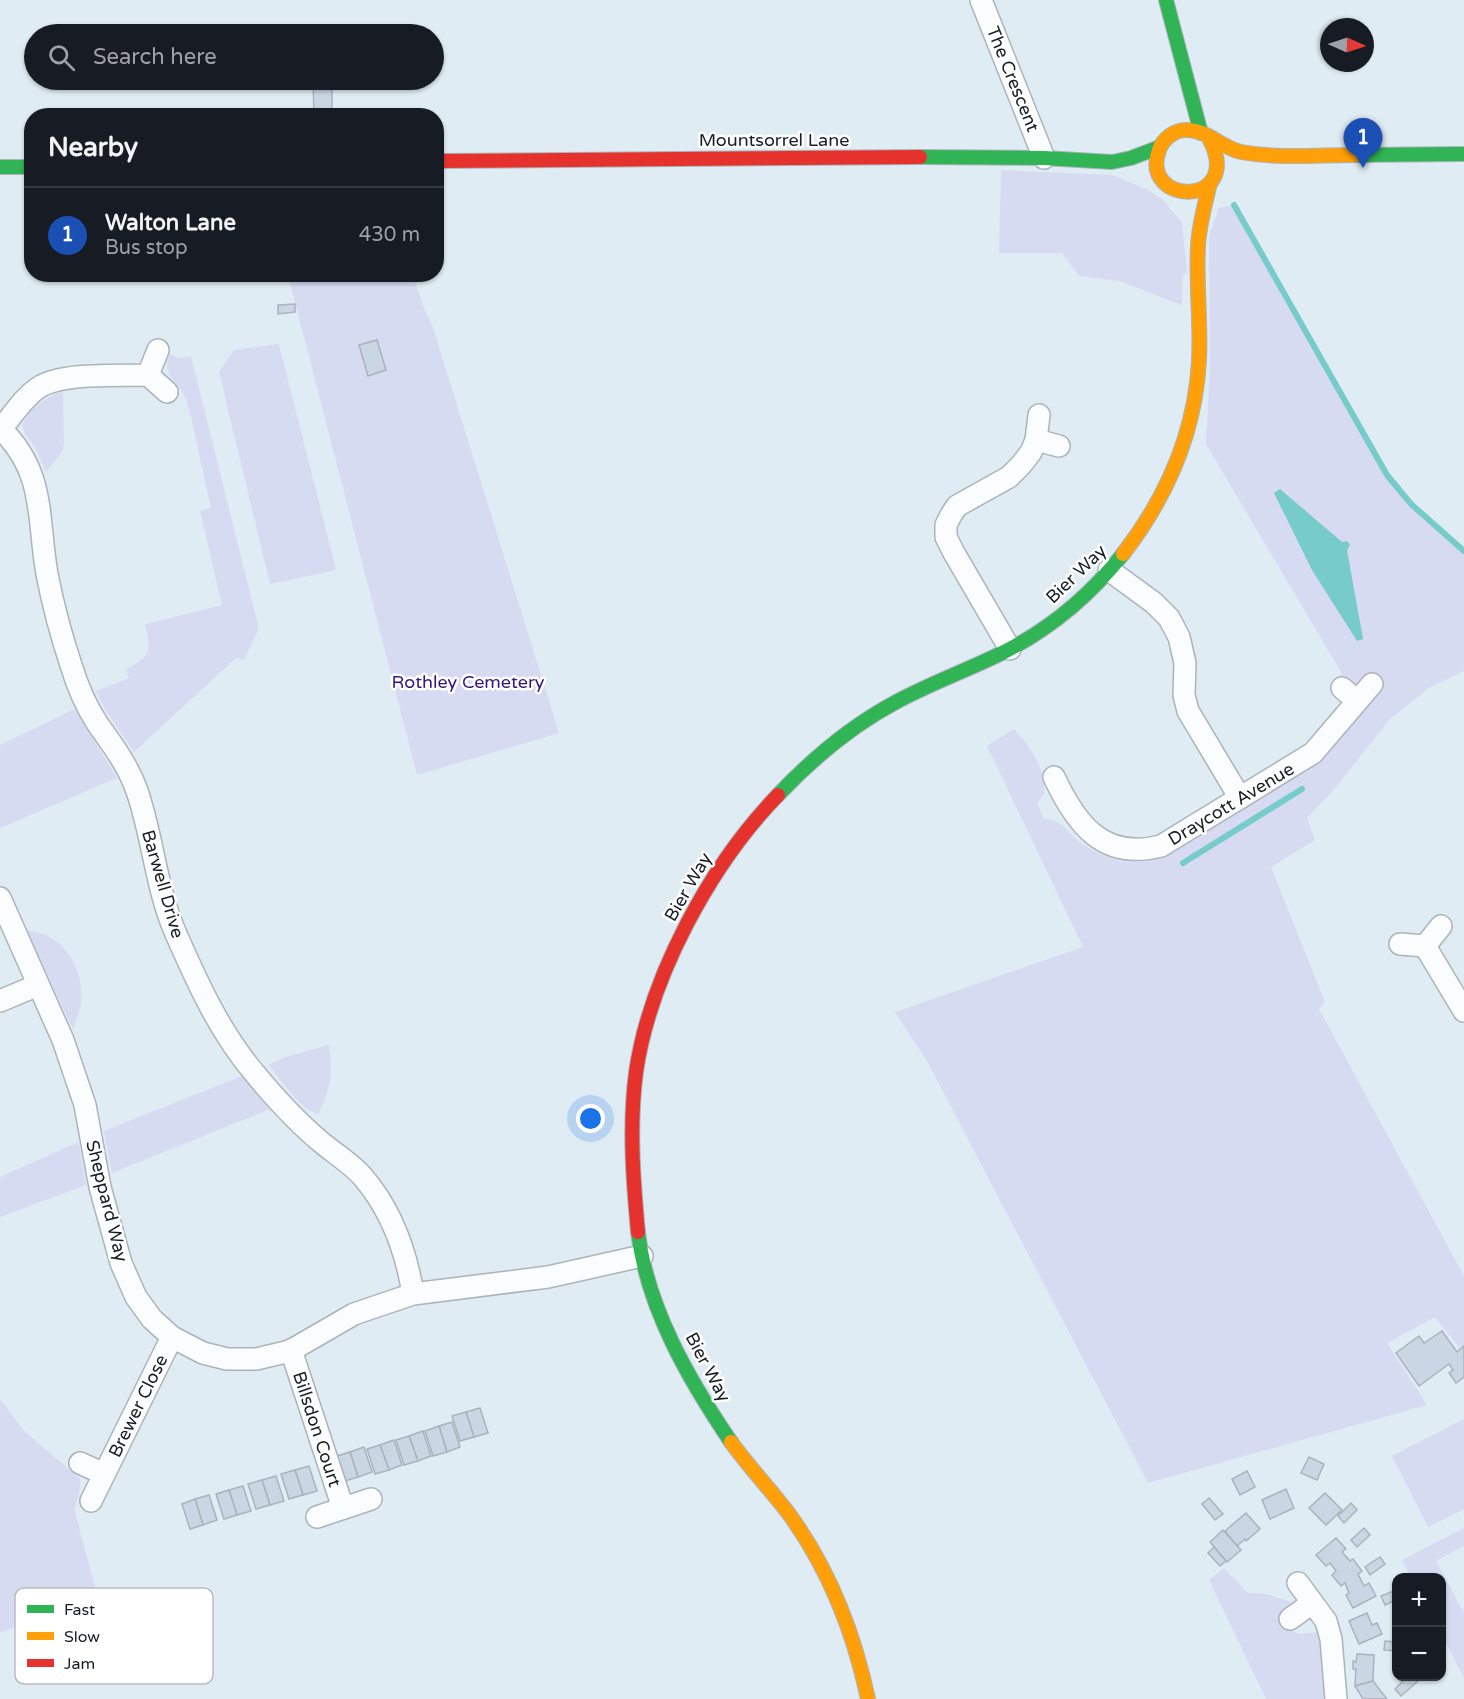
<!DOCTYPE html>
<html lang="en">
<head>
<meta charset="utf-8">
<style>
	:root { --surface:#171b24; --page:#20242c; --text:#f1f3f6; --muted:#9ea1a6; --line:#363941; --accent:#0b8043 }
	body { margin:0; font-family:"Varela Round",sans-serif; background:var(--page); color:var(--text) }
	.controls { position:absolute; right:18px; bottom:18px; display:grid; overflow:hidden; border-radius:12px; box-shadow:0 2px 4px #0004 }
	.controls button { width:54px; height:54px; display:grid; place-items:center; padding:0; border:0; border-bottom:2px solid var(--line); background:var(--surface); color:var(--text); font:30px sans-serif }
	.compass { position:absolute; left:1320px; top:18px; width:54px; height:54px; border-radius:50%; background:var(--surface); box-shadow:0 2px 4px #0004; rotate:93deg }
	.you { position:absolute; left:591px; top:1119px; width:21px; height:21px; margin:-15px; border:4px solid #fff; border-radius:50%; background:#1a73e8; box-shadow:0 0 0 9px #1a73e833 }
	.badge { display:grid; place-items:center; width:39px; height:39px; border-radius:50%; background:var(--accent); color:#fff; font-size:20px; font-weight:700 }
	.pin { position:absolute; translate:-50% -50px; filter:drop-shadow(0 2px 3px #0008) }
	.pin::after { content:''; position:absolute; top:32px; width:21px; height:18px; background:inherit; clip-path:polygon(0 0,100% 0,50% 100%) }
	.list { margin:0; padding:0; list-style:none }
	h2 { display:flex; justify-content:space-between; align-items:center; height:78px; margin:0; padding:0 24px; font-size:26px }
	h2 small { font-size:20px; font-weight:400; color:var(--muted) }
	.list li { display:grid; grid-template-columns:39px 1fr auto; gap:18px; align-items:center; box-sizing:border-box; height:96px; padding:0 24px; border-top:2px solid var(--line) }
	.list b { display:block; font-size:22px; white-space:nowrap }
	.list p { margin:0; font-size:20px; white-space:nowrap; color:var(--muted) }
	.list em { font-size:20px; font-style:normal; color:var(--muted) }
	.icon { flex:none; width:33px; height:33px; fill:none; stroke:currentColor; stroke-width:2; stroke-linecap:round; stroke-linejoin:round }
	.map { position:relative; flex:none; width:1464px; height:1699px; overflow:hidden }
	.search { position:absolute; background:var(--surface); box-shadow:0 2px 4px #0004; left:24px; top:24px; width:420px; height:66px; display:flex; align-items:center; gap:15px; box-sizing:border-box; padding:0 21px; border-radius:33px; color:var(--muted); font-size:22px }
	.panel { position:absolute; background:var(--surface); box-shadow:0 2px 4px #0004; left:24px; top:108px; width:420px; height:174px; border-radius:24px }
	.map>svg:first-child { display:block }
	.green { fill:#d6dbf2 }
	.water { fill:#77cbc9 }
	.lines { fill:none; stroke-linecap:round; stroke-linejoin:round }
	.stream { stroke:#77cbc9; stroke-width:6 }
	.building { fill:#cbd6e4; stroke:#abb3ba; stroke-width:1.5 }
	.street-casing { stroke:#abb4ba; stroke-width:24 }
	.fast-casing { stroke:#abb4ba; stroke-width:16 }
	.slow-casing { stroke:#abb4ba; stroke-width:16 }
	.jam-casing { stroke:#abb4ba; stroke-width:16 }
	.street { stroke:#fafcfd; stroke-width:21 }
	.fast { stroke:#30b455; stroke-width:14 }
	.slow { stroke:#ff9f0a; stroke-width:14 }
	.jam { stroke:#e5322d; stroke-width:14 }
	.labels { text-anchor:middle; stroke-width:5; stroke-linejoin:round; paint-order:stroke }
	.street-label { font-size:18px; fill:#171f24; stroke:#fff }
	.park-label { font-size:18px; fill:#33167e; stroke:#fff }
	.key { fill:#fff; stroke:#b9bcbd; stroke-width:1.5 }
	.key-label { font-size:16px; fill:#171f24 }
</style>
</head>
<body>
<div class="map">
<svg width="1464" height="1699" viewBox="0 0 1464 1699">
	<rect width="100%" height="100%" fill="#e0ecf4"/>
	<g class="green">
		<polygon points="1001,170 1112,175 1146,189 1162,199 1182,223 1187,272 1182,278 1182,305 1119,281 1079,276 1062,253 999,253"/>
		<path d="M1234 205 1387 475 1411 504 1464 551V671L1429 688 1390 719 1331 793 1307 818 1315 840 1271 867 1325 1002 1319 1009 1464 1276V1346L1460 1349 1435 1317 1387 1343 1427 1405 1148 1483 927 1061 895 1012 1083 947 987 746 1014 729C1030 747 1046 768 1044 794L1037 803 1044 819C1059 819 1064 827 1074 837 1086 849 1112 861 1129 862 1145 862 1160 855 1174 849L1307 771 1320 761 1382 684 1353 685 1342 681 1341 672 1206 444 1210 367 1209 236 1219 208Z"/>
		<polygon points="288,275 413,275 425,311 433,328 559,733 417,775"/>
		<polygon points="279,344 336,570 270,584 219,372 234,350"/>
		<path d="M170 354 178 358 191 356 258 625 257 632 244 660 236 658 134 752 106 711 96 691 129 678 126 669C152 656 151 651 145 624L222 605 200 511 211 508 189 408C187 402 185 395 181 390 172 377 162 370 170 354Z"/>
		<path d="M63 391 64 444 63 450 46 472 35 447 25 434 22 425C30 408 46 397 63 391Z"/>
		<polygon points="75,709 117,778 0,828 0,745"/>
		<path d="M26 930C32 932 39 932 45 935 70 945 84 976 81 1002 80 1011 76 1021 73 1029Z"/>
		<path d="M329 1045C334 1071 330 1092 318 1114 302 1111 279 1078 269 1065L285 1057Z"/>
		<polygon points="242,1076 270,1109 112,1173 104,1131"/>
		<polygon points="79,1142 86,1185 0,1217 0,1177"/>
		<path d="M0 1399 24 1431 80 1479C82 1491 75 1499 75 1512L99 1602 0 1632Z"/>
		<polygon points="1464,1419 1464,1509 1428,1527 1392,1456"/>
		<polygon points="1464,1528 1464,1546 1436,1561 1464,1613 1464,1678 1442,1635 1442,1578 1411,1577 1402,1560"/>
		<path d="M1224 1568 1248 1593 1267 1594 1289 1601C1292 1611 1289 1621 1292 1631L1300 1634 1318 1632 1327 1641 1332 1699H1266L1209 1580Z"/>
	</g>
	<polygon class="water" points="1280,489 1342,542 1347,541 1350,545 1347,550 1363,639 1357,641 1312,570 1274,493"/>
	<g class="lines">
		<g class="stream">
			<polyline points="1234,205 1387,475 1411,504 1464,551"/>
			<polyline points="1183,863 1302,789"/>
		</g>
	</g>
	<g class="building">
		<polygon points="313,80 332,80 332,116 314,116"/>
		<polygon points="295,304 295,312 278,314 278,305"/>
		<polygon points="377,340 386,370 368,376 359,345"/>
		<polygon points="1442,1331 1457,1352 1464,1346 1464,1377 1456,1383 1449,1373 1453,1370 1449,1364 1419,1386 1396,1353 1419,1336 1424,1343"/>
		<polygon points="480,1408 488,1433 474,1437 466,1412"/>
		<polygon points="466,1412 474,1437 460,1441 452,1416"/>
		<polygon points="452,1422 460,1447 447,1452 439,1426"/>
		<polygon points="439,1426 447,1452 433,1456 425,1431"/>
		<polygon points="423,1431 431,1456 418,1461 409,1436"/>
		<polygon points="409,1436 418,1461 404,1465 396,1440"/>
		<polygon points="394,1440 402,1465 389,1470 380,1445"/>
		<polygon points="380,1445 389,1470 375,1474 367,1449"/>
		<polygon points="364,1447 372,1472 358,1477 350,1452"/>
		<polygon points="350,1452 358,1477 345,1481 337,1456"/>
		<polygon points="1309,1457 1324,1464 1317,1480 1301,1473"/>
		<polygon points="309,1466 317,1491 303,1495 295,1470"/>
		<polygon points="295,1470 303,1495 289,1499 281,1474"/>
		<polygon points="1247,1471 1255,1487 1240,1495 1232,1479"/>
		<polygon points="276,1476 284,1501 270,1505 262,1480"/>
		<polygon points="262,1480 270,1505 256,1509 248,1484"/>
		<polygon points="243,1486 251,1511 237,1515 229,1490"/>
		<polygon points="1286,1489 1294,1508 1270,1519 1262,1500"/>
		<polygon points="229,1490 237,1515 224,1519 216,1494"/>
		<polygon points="1325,1493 1342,1510 1326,1525 1309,1508"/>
		<polygon points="209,1495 217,1520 203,1525 195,1499"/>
		<polygon points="1209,1498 1223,1514 1215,1520 1202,1504"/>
		<polygon points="195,1499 203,1525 190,1529 182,1504"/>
		<polygon points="1351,1503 1357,1510 1344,1523 1338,1516"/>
		<polygon points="1246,1513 1260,1529 1246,1541 1245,1539 1237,1546 1225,1531"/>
		<polygon points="1364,1528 1370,1535 1357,1547 1351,1540"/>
		<polygon points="1223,1530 1241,1550 1227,1562 1210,1542"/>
		<polygon points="1336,1538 1346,1549 1342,1552 1350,1561 1353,1559 1362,1571 1358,1574 1364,1586 1369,1583 1376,1596 1353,1608 1346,1595 1349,1593 1345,1583 1341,1586 1332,1575 1336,1571 1330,1563 1326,1566 1316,1555"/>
		<polygon points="1214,1547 1226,1561 1220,1566 1208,1553"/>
		<polygon points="1380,1557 1385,1564 1370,1575 1365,1567"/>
		<polygon points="1396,1590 1396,1600 1385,1605 1381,1596"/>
		<polygon points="1367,1613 1372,1625 1377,1623 1382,1634 1359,1644 1349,1621"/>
		<polygon points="1385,1641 1396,1642 1396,1651 1384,1650"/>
		<polygon points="1357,1654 1374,1655 1373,1681 1355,1686 1356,1669 1353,1669 1353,1661 1356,1662"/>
		<polygon points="1408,1676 1414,1676 1418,1681 1401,1696 1395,1689"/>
		<polygon points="1373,1681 1387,1699 1363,1699 1355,1686"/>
	</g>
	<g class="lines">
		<defs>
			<g id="street">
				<polyline points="981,0 1044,158"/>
				<polyline points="158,350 148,375 167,392"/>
				<path d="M0 428C46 472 37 517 47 574 53 605 61 635 71 665 77 685 86 706 97 723 113 746 128 765 137 791 153 837 156 889 176 934 198 984 220 1033 256 1075 276 1099 297 1122 321 1142 335 1154 352 1164 363 1177 392 1211 406 1250 413 1294"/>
				<path d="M1 429C13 415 23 398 38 388 61 372 120 376 148 375"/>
				<polyline points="1036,440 1059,446"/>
				<polyline points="1109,570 1154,603 1169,618 1179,637 1185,663 1184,695 1188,711 1240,798"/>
				<polyline points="1010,649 954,553 946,537 946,525 951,515 957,506 1009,477 1021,465 1031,452 1036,440 1039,415"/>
				<polyline points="1342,688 1357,701"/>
				<path d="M1054 777C1076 824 1103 861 1161 846L1313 753 1372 684"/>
				<polyline points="0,898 63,1040 85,1105 100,1187 121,1263 136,1297 152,1319 172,1337 203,1353 227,1359 256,1359 290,1351 354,1314 413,1294 548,1277 642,1256"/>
				<polyline points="1400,944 1425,946 1441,926"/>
				<polyline points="1425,946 1464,1011"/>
				<polyline points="0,1001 38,985"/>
				<polyline points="291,1350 343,1508"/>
				<polyline points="80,1463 104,1474"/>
				<polyline points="91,1501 172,1337"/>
				<polyline points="317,1517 371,1499"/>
				<polyline points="1298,1583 1326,1621 1331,1639 1336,1699"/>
				<polyline points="1290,1619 1312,1603"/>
			</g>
			<g id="fast">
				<polyline points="1166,0 1201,133"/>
				<polyline points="1356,155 1464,154"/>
				<polyline points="920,157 1044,158 1112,162 1131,158 1160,147"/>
				<polyline points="0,167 32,167"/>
				<path d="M778 795C813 758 851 726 896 702 931 683 968 670 1004 652 1050 629 1091 594 1123 554"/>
				<path d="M638 1232C647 1308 689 1380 731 1442"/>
			</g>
			<g id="slow">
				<path d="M1209 138C1246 208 1139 207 1159 150 1163 139 1174 130 1186 130 1206 129 1222 148 1241 152 1279 159 1317 155 1356 155"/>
				<path d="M1123 554C1167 497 1195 433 1199 361 1201 323 1196 284 1198 246 1199 225 1205 204 1210 183"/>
				<path d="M731 1442C749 1467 770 1489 789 1514 829 1569 854 1633 868 1699"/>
			</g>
			<g id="jam">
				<polyline points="436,161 920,157"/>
				<path d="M638 1232C633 1179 629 1125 636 1072 650 976 711 864 778 795"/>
			</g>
		</defs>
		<use href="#street" class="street-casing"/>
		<use href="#fast" class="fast-casing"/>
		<use href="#slow" class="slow-casing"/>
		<use href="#jam" class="jam-casing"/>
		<use href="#street" class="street"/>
		<use href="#fast" class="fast"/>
		<use href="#slow" class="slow"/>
		<use href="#jam" class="jam"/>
	</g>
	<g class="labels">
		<g class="street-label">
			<text transform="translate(1013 79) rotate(68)" y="6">The Crescent</text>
			<text x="774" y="146">Mountsorrel Lane</text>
			<text transform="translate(1076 574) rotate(-44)" y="6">Bier Way</text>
			<text transform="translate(1231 804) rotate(-31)" y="6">Draycott Avenue</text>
			<text transform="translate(163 884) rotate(74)" y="6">Barwell Drive</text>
			<text transform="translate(688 887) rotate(-60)" y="6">Bier Way</text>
			<text transform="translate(107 1201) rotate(76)" y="6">Sheppard Way</text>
			<text transform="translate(708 1367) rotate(62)" y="6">Bier Way</text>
			<text transform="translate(138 1406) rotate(-64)" y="6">Brewer Close</text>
			<text transform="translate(317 1429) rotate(72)" y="6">Billsdon Court</text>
		</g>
		<g class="park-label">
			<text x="468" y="688">Rothley Cemetery</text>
		</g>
	</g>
	<rect x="15" y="1588" width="198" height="96" rx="9" class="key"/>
	<rect x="27" y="1605" width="27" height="8" fill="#30b455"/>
	<rect x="27" y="1632" width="27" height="8" fill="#ff9f0a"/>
	<rect x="27" y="1659" width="27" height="8" fill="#e5322d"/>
	<g class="key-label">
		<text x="64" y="1615">Fast</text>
		<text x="64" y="1642">Slow</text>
		<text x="64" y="1669">Jam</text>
	</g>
</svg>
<div class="controls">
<button>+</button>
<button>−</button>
</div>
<svg class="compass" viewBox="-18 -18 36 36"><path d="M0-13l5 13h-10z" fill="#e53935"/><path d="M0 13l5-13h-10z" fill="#9ea1a6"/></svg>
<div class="you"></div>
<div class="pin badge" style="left:1363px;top:168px;background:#1a4fb4">1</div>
<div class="search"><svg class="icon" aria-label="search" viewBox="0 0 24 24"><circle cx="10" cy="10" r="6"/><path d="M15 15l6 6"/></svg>Search here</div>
<section class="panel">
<h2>Nearby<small></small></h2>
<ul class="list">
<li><span class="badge" style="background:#1a4fb4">1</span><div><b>Walton Lane</b><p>Bus stop</p></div><em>430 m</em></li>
</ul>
</section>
</div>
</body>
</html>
